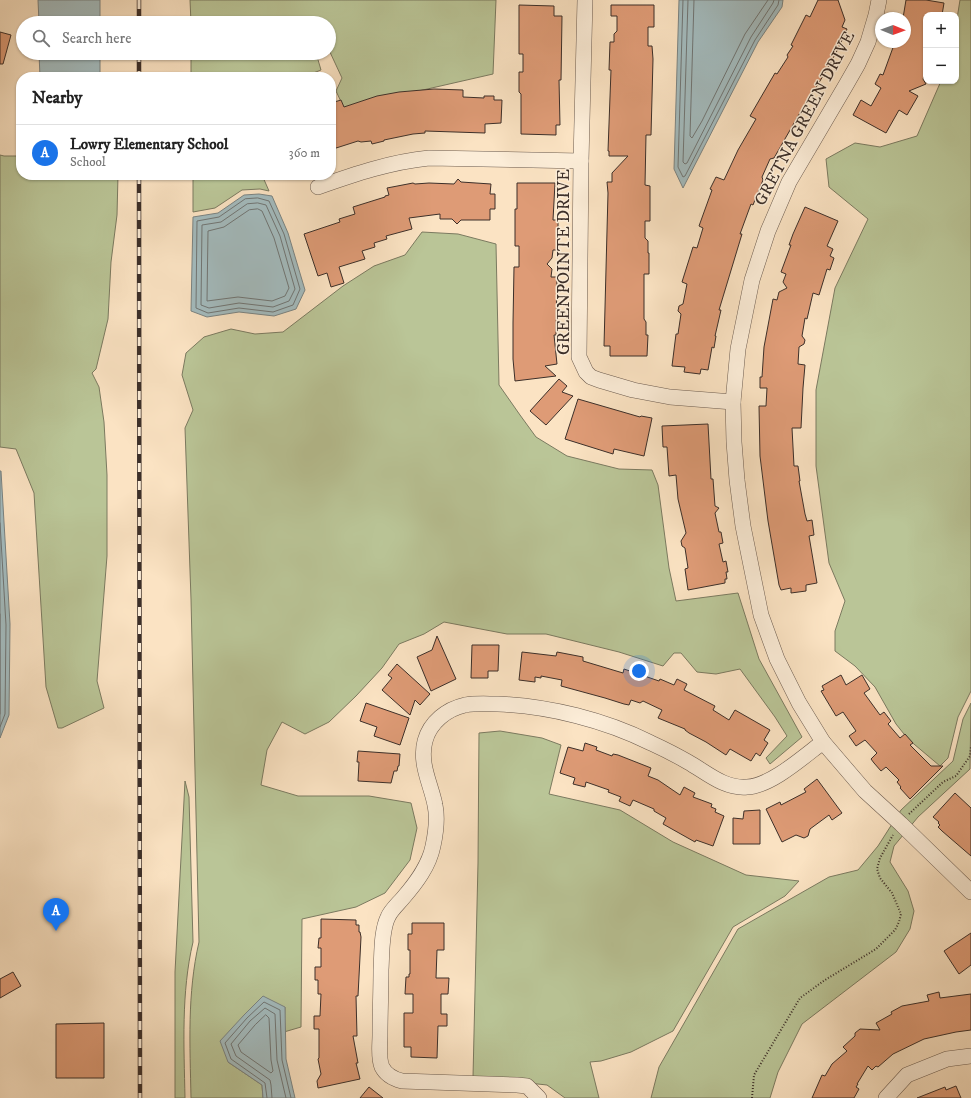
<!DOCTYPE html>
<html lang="en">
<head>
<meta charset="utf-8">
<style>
	:root { --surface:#fff; --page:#f6f6f6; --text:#222; --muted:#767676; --line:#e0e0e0; --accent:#1a73e8 }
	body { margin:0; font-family:"IM FELL DW Pica",serif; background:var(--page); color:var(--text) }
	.controls { position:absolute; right:12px; top:12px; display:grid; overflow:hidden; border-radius:8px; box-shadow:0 1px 3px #0004 }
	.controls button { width:36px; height:36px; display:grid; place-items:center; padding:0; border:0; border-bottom:1px solid var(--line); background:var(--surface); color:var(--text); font:20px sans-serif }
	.compass { position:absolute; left:875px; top:12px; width:36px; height:36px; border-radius:50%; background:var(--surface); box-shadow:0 1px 3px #0004; rotate:91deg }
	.you { position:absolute; left:639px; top:671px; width:14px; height:14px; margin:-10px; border:3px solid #fff; border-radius:50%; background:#1a73e8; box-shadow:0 0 0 6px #1a73e833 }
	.badge { display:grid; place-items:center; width:26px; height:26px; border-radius:50%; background:var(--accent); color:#fff; font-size:13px; font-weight:700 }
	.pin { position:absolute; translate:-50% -33px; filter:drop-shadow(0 1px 2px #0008) }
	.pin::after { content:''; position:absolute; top:21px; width:14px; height:12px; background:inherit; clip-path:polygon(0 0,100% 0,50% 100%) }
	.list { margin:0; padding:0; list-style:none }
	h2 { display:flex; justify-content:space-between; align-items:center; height:52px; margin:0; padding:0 16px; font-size:17px }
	h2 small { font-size:13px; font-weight:400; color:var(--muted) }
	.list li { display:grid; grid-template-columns:26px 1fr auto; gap:12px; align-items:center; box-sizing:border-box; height:56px; padding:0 16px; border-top:1px solid var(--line) }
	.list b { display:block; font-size:15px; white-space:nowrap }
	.list p { margin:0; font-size:13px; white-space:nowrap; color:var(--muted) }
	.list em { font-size:13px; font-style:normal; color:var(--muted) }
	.icon { flex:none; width:22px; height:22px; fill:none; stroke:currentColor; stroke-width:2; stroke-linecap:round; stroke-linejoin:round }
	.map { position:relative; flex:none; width:971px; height:1098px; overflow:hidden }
	.search { position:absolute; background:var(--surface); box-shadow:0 1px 3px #0004; left:16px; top:16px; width:320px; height:44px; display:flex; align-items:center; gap:10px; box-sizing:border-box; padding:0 14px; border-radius:22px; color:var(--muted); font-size:15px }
	.panel { position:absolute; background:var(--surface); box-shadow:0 1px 3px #0004; left:16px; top:72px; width:320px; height:108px; border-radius:16px }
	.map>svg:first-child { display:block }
	.green { fill:#bac597; stroke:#7b7a60 }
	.water { fill:#a3bbbe; stroke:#7a8382 }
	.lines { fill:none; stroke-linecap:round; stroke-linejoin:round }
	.shore { stroke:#707574; stroke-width:1 }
	.building { fill:#de9b76; stroke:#3c2f29 }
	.minor-casing { stroke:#6c5c50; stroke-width:16 }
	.path { stroke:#3c2f29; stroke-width:2; stroke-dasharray:1 2; stroke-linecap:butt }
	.minor { stroke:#fcedd8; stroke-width:15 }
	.rail-casing { stroke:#3c2f29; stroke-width:4.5 }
	.rail { stroke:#fcedd8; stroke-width:3; stroke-dasharray:9; stroke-linecap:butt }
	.labels { text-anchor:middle; stroke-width:3; stroke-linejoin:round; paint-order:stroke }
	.street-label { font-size:17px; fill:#3c2f29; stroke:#fcedd8 }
</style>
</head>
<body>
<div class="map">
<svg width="971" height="1098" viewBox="0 0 971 1098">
	<rect width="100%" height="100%" fill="#fbe3c3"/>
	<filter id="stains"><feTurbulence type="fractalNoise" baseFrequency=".005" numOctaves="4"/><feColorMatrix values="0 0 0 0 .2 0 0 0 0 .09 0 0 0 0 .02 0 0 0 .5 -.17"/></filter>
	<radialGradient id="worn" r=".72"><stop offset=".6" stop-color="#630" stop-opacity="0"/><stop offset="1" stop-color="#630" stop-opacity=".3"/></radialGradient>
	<g class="green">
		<polygon points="190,0 496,0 493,74 344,108 336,91 342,78 329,50 329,23 191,23"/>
		<polygon points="960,0 971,0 971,691 958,717 948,758 940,766 908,739 896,724 875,687 855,666 835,651 835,631 845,601 829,563 816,466 816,390 835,288 868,219 829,187 826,159 855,143 880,147 917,136 941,81 956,81 956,25"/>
		<polygon points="191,53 316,53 321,70 303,77 191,77"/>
		<polygon points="0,155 4,156 21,156 21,175 118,175 117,215 111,262 108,319 96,369 92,373 99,387 104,422 107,475 107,556 97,681 104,708 62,728 58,728 46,687 34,493 16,449 0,447"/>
		<polygon points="193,175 262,175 269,191 260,189 242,190 215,208 193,212"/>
		<path d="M422 232 458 234 496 244 499 385 520 415 536 437 567 456 619 469 652 470 658 485 669 568 676 601 738 593 759 659 802 737 770 764 766 758 787 736 775 717 740 669 716 674 697 672 681 653H674L663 666 619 652 546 634H507L444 622 424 634 399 644 382 668 356 696 329 722 305 734 282 722 267 750 261 785 298 796H369L411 803 417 828 410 860 385 893 356 907 302 919 301 1027 284 1032 285 1007 228 1062 262 1085 263 1098H191C190 1045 187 994 199 942L191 599 185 428 193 410 182 375 186 353 204 337 231 329 255 334 283 332 343 286 374 266 405 255Z"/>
		<polygon points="971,703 970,769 918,817 894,846 890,862 908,891 914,911 910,929 896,952 802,1024 778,1072 770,1098 651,1098 659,1067 738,929 829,877 858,870 878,846 901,810 953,761 963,719"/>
		<polygon points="500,731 542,738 561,745 549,794 620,810 673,842 746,875 799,881 785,896 733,927 673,1031 631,1052 601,1061 590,1062 599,1098 565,1098 547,1085 473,1077 478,863 479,733"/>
		<path d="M185 781 189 797 193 942C181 993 184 1046 185 1098H175V972Z"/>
	</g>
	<g class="water">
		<polygon points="38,0 100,0 100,23 39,23"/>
		<polygon points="679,0 783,0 782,7 758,42 683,188 674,169"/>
		<polygon points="39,53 100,53 100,77 40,77"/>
		<polygon points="259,194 272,196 288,233 305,290 296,309 274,316 239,312 207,317 191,311 193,217 218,213 244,195"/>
		<polygon points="0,471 1,471 10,624 9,715 0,738"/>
		<polygon points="263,996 285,1007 286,1059 295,1098 263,1098 262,1085 228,1062 220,1041 244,1015"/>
	</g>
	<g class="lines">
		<g class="shore">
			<polyline points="683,0 678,167 683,177 685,176 755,40 778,5 779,0"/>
			<polyline points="688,0 683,162 685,164 687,163 751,37 773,3 774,0"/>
			<polyline points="694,0 690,136 692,138 702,121 745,34 768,0"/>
			<polygon points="258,198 269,201 284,234 300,289 293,305 273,312 239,308 208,313 196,308 197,221 219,217 245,199"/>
			<polygon points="258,203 266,205 280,236 295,289 289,301 273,307 239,303 209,308 201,305 202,225 221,222 247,204"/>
			<polygon points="258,209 262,211 274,238 289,288 285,296 272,301 238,297 207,301 208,231 224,227 249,210"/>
			<polyline points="0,523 6,625 5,714 0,727"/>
			<polyline points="0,614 0,714"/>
			<polygon points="266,1015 269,1018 271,1060 273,1071 271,1073 241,1052 238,1045 255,1025"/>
			<polyline points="267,1098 265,1083 231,1059 225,1043 247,1018 264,1002 280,1010 282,1060 291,1098"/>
			<polyline points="272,1098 271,1085 270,1080 236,1056 231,1044 250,1021 265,1008 275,1014 277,1060 286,1098"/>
		</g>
	</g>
	<g class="building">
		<polygon points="818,0 838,0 845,20 842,27 847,29 839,47 829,66 806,104 805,104 774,158 770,159 762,177 763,180 753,205 751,204 740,234 742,234 719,310 721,310 715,336 716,336 714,348 712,347 708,370 701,369 700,374 684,372 685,367 672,366 676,334 678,334 681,314 678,311 679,306 683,304 687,284 682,282 693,247 697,248 703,228 699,226 712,190 710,189 716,177 724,180 738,150 756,119 750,116 775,73 777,74 788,57 787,55 793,46 791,45 806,15 810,17"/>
		<polygon points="906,0 926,0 944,3 942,15 926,15 926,73 923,79 926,84 909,91 918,96 907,115 899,110 886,133 853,115 861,100 871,106 881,88 875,84 880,74 883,75 895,42 905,42 905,18 903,18"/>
		<polygon points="519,5 554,6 554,16 562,16 561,80 559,80 560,125 556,125 556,135 521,134 521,94 519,92 519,72 523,72 523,54 519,54"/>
		<polygon points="611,5 654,5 654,27 648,27 648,46 652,46 653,59 651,135 646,135 645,185 650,186 650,221 645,221 645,238 648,241 648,253 649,253 649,274 644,274 644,319 646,322 646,335 648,335 647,356 610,356 610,346 604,346 608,193 607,182 612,182 612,173 628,156 609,156 609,151 608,151 611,70 609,70 610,42 614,42 614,34 617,31 617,16 611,16"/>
		<polygon points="0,32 11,35 3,64 0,64"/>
		<polygon points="434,89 463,90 463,97 484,98 484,96 494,96 494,100 502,100 501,123 485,124 485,133 425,131 425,133 413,134 384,140 384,141 372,144 371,141 361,142 358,141 333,149 331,143 331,103 341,100 344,107 377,96 399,92"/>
		<polygon points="458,179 461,182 491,184 490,194 495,194 495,209 490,209 490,220 461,220 457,224 452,219 440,219 440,214 409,218 412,229 386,236 387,239 374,243 375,247 362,251 365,259 339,267 344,283 331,287 327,273 318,276 304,234 340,222 339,219 355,214 353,207 385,197 385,196 389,195 387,188 413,183 415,184 429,183 454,184"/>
		<polygon points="517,183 555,183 553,220 558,220 558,250 553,250 552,258 547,264 552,269 551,277 557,277 556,335 554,335 557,364 545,366 556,376 515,381 513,359 513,323 514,267 519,267 519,246 515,246 515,209 517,209"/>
		<polygon points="805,207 838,221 827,246 833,249 830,256 834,258 830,270 827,269 819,295 813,293 807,319 805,318 802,336 805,340 804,344 799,347 798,364 805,365 803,388 801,428 792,428 794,466 798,466 800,481 799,481 805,514 807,521 812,520 814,535 809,536 817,583 806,585 806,591 791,593 791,588 781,590 779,585 768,521 760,456 759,406 766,406 767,388 760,388 760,377 762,377 764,347 773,299 777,300 779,292 787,288 783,282 786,274 781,272 791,245 789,245 793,234"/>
		<polygon points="559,379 567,386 562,392 573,396 546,425 530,411"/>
		<polygon points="578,399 640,417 641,416 652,418 644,456 614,449 613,454 565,439"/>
		<polygon points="708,424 711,479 713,479 715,506 719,508 715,513 719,532 721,532 723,543 719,544 723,562 726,561 728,572 726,572 727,579 725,579 725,583 688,590 685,569 688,568 685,548 682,546 681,541 686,533 678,499 676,475 669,476 667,447 663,447 662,426"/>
		<polygon points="437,636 456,679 431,691 417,657 432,650"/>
		<polygon points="472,645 499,645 498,671 488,671 488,678 471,678"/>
		<polygon points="522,652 556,656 557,652 583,657 583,661 623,673 624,669 659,681 660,679 674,685 677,679 687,684 684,690 715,706 713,710 729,720 735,710 770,730 764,740 768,743 760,756 756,753 751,761 730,749 726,755 706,742 689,733 685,730 685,729 658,718 662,710 643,701 640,703 631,700 629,705 624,704 605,698 561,686 562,680 541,676 541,678 535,677 535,682 519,680"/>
		<polygon points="397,664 430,694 420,705 415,700 410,715 382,690 392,678 388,675"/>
		<polygon points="841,675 846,685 862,675 870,689 864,693 880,715 884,712 891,721 888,724 900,738 905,734 913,743 910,745 931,766 943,766 910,799 900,788 901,787 897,782 899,780 886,767 881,771 874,763 871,759 877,753 865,740 856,746 849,736 856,731 843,712 836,716 821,691 824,690 822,686"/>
		<polygon points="366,703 409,718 400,745 374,736 377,727 360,721"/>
		<polygon points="585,743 597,747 596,750 612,756 613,754 618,755 646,766 651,768 648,776 658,780 680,795 684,787 695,793 693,797 712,804 711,807 716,809 715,812 724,816 713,846 696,840 695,842 663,824 666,818 654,811 654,809 633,800 630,806 619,801 621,797 608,792 609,790 586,782 585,787 573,784 575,778 560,773 568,747 583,751"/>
		<polygon points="358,751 400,754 399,766 398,766 397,771 394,771 391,783 358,781 359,762 357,762"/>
		<polygon points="817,779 842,813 832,820 829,815 810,829 808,836 804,838 796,835 782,842 766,809 780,802 781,805 806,792 804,789"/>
		<polygon points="955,793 971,808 971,856 942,831 938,827 940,825 938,823 939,822 933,817"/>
		<polygon points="760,810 760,844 733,844 733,818 743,819 744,811"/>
		<polygon points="321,919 356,920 356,925 359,925 359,932 360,932 361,937 358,996 356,996 357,1036 353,1036 358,1063 356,1063 360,1079 318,1088 317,1081 321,1074 318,1059 319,1058 319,1029 314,1029 314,1016 320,1016 321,994 318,994 318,980 315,980 315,967 321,967 321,948 318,948 319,938 321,938"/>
		<polygon points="412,923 444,923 444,950 437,950 436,978 449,978 448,994 441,994 441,1014 447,1014 447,1026 438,1026 437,1058 411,1057 411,1047 404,1047 404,1013 413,1013 413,994 405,994 406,977 409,977 409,974 410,974 410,950 408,950 408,934 412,934"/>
		<polygon points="971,933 971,965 959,974 944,951"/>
		<polygon points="13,972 21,986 0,998 0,979"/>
		<polygon points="939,992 940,998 971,994 971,1030 956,1032 924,1039 893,1054 878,1067 876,1066 872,1070 868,1066 857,1084 858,1084 856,1087 859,1089 854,1098 812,1098 822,1075 825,1076 832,1064 847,1051 843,1047 855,1036 855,1033 860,1029 880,1030 876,1023 892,1014 891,1012 902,1006 929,1001 927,995"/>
		<polygon points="104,1023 104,1078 56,1078 56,1024"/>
		<polygon points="956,1086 961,1098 917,1098 945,1087 946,1090"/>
		<polygon points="369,1087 383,1098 360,1098"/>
	</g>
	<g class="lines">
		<defs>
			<g id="minor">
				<polyline points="585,0 581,161 579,357 586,372 591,377 599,380 633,390 670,397 733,402"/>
				<polyline points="879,0 876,15 868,42 858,64 846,85 789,182 768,231 752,280 738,349 733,402 734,442 737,480 743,526 761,615 777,659 799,703 823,742 865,791 901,824 971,892"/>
				<path d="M318 187C355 174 390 162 429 158L581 161"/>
				<path d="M539 1098 527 1086 517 1085 402 1081C394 1079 386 1075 382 1067 378 1058 380 1045 380 1035 380 1013 381 991 381 970 382 955 381 931 388 917 391 910 398 904 403 898 416 883 429 866 433 846 436 832 438 819 435 805 431 784 419 764 425 741 430 722 447 709 465 705 476 703 487 704 498 704 549 706 605 720 651 743 664 749 676 755 688 762 706 772 724 789 747 787 771 786 803 757 823 742"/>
				<polyline points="886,1098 907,1075 947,1059 971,1056"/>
			</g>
		</defs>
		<use href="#minor" class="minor-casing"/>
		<g class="path">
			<polyline points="909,814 943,782 956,776 970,756 971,747"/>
			<polyline points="752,1098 754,1075 800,998 825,980 876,949 895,930 899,922 901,914 892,893 880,878 877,869 880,858 893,835"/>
		</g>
		<use href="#minor" class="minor"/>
		<defs>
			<g id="rail">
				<polyline points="139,0 139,23"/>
				<polyline points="139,53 139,77"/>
				<polyline points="139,175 140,1098"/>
			</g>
		</defs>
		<use href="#rail" class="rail-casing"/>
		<use href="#rail" class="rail"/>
	</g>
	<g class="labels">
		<g class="street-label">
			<text transform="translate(804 118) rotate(-62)" y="6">GRETNA GREEN DRIVE</text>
			<text transform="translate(563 262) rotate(-90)" y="6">GREENPOINTE DRIVE</text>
		</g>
	</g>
	<rect width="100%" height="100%" filter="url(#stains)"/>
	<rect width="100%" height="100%" fill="url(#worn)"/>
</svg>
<div class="controls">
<button>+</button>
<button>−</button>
</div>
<svg class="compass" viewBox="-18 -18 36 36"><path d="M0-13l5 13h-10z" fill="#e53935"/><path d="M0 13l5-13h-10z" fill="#767676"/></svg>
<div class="you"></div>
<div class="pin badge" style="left:56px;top:931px">A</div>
<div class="search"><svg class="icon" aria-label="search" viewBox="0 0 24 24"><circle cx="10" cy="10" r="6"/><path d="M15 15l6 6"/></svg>Search here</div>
<section class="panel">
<h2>Nearby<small></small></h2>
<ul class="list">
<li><span class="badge">A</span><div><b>Lowry Elementary School</b><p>School</p></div><em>360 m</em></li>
</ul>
</section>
</div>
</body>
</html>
